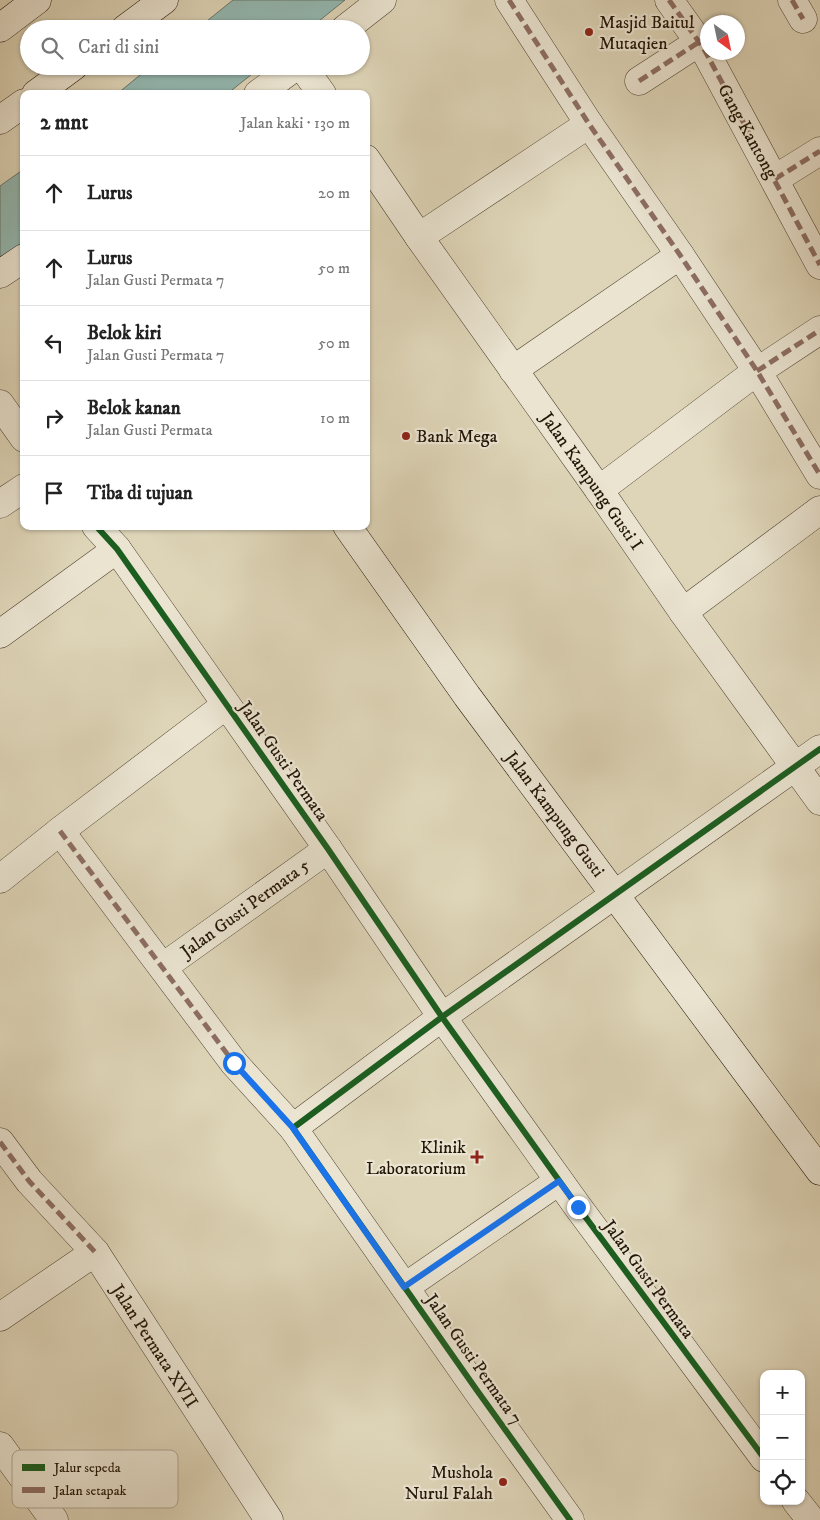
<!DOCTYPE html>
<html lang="id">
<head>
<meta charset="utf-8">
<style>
	:root { --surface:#fff; --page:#f6f6f6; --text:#222; --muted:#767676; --line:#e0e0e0 }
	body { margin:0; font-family:"IM FELL DW Pica",serif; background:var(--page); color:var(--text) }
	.controls { position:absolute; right:15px; bottom:15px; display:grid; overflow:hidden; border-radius:10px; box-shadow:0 1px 4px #0004 }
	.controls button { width:45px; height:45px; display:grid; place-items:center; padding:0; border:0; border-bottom:1px solid var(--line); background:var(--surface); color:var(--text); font:25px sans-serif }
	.compass { position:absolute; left:700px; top:15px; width:45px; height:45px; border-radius:50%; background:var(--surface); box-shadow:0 1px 4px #0004; rotate:147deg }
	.stop { position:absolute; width:15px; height:15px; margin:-11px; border:4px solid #1a73e8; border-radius:50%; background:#fff }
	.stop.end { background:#1a73e8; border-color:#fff; box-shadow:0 1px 5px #0008 }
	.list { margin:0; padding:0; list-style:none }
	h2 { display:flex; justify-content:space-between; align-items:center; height:65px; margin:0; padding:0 20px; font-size:21px }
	h2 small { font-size:16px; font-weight:400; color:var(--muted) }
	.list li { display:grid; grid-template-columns:32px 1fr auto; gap:15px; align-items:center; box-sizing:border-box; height:75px; padding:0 20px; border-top:1px solid var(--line) }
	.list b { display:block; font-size:19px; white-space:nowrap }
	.list p { margin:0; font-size:16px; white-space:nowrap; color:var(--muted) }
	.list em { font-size:16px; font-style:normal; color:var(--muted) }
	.icon { flex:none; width:28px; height:28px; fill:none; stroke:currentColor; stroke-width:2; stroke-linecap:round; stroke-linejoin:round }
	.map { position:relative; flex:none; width:820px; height:1520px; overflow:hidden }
	.search { position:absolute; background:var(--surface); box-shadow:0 1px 4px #0004; left:20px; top:20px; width:350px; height:55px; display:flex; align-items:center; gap:12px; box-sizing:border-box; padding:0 18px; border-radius:28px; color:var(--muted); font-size:19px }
	.panel { position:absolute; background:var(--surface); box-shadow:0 1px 4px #0004; left:20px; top:90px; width:350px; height:440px; border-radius:10px }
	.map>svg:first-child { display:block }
	.water { fill:#93b8b1; stroke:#66776d }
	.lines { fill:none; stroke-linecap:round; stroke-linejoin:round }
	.street-casing { stroke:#514533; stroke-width:29 }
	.secondary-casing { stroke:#221507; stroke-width:29 }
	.street { stroke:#eae4d1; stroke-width:28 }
	.secondary { stroke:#eae4d1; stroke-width:28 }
	.quiet { stroke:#8d6e63; stroke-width:5; stroke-dasharray:10 5; stroke-linecap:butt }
	.cycleway-casing { stroke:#eae4d1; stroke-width:9 }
	.cycleway { stroke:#1b5e20; stroke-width:6 }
	.route { stroke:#1a73e8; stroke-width:6 }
	.poi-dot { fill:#8f2418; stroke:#eae4d1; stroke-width:2 }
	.labels { text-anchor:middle; stroke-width:4.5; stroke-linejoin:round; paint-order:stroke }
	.poi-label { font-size:18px; fill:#221507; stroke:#eae4d1; text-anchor:start }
	.street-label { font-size:18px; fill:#221507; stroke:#eae4d1 }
	.key { fill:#eae4d1; stroke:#aea694; stroke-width:1 }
	.key-label { font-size:14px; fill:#221507 }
</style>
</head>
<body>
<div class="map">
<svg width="820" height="1520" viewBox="0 0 820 1520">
	<rect width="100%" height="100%" fill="#ded5b8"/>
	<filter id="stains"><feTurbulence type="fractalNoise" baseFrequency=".004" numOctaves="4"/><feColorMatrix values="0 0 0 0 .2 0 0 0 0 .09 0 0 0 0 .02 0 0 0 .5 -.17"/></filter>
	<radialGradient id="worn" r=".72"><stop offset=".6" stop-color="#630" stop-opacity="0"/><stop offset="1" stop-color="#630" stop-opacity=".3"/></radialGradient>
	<g class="water">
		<polygon points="233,0 345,0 309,29 197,29"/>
		<polygon points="151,66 262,66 227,94 117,94"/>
		<polygon points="24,169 24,253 0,269 0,186"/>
	</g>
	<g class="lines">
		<defs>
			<g id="street">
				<polyline points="509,0 589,124 680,255 757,371 820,475"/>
				<polyline points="669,0 704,49 820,265"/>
				<polyline points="792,0 803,19"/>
				<polyline points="345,29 382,0"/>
				<polyline points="302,66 322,94"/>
				<polyline points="639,81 699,42"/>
				<polyline points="258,94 296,66"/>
				<polyline points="366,159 419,237 599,490 683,612 820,801"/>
				<polyline points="775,179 820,151"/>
				<polyline points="419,237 589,124"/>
				<polyline points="513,370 680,255"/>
				<polyline points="0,404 24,438"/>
				<polyline points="599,490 749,377 820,330"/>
				<polyline points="0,504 24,488"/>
				<polyline points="96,526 117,549 328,849 442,1017 578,1207 764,1458"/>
				<polyline points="683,612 820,510"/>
				<polyline points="0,634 117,549"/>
				<polyline points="60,831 234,1063 293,1128"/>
				<polyline points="0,879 60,831 226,705"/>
				<polyline points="163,967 328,849"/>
				<polyline points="0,1142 29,1181 95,1252 269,1520"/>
				<polyline points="405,1287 559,1181"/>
				<polyline points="0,1317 95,1252"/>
				<polyline points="0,1446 54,1520"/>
				<polyline points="796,1501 811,1520"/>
				<polyline points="570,1520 476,1389 293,1128 442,1017 820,749"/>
			</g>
			<g id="secondary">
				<polyline points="0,28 37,0"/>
				<polyline points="125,29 164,0"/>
				<polyline points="36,94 74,66"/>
				<polyline points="0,120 24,103"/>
				<polyline points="0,274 24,258"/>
				<polyline points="347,526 467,696 820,1171"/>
			</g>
		</defs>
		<use href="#street" class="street-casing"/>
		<use href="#secondary" class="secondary-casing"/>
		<use href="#street" class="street"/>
		<use href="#secondary" class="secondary"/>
		<g class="quiet">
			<polyline points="509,0 589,124 680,255 757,371 820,475"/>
			<polyline points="669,0 704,49 820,265"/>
			<polyline points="792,0 803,19"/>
			<polyline points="639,81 699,42"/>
			<polyline points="775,179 820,151"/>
			<polyline points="757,371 820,330"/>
			<polyline points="60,831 234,1063 293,1128"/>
			<polyline points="0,1142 29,1181 95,1252"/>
		</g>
		<defs>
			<g id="cycleway">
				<polyline points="96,526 117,549 328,849 442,1017 578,1207 764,1458"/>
				<polyline points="570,1520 476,1389 293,1128 442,1017 820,749"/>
			</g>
		</defs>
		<use href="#cycleway" class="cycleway-casing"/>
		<use href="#cycleway" class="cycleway"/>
	</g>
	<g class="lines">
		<polyline class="route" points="234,1063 293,1128 404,1287 559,1181 578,1207"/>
	</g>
	<g class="poi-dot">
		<circle cx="589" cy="32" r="5"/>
		<circle cx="406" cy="436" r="5"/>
		<path d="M474.5 1149.5h5v5h5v5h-5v5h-5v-5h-5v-5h5z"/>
		<circle cx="503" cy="1482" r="5"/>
	</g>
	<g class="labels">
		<g class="poi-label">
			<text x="599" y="28">Masjid Baitul<tspan x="599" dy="21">Mutaqien</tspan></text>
			<text x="416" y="442">Bank Mega</text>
			<text x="466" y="1153" text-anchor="end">Klinik<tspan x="466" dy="21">Laboratorium</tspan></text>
			<text x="493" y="1478" text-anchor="end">Mushola<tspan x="493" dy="21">Nurul Falah</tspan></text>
		</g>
		<g class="street-label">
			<text transform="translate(748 131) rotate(61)" y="6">Gang Kantong</text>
			<text transform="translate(592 481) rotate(55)" y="6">Jalan Kampung Gusti I</text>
			<text transform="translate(284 761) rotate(55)" y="6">Jalan Gusti Permata</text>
			<text transform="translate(555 814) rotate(53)" y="6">Jalan Kampung Gusti</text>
			<text transform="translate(245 908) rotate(-36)" y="6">Jalan Gusti Permata 5</text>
			<text transform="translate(649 1279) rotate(54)" y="6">Jalan Gusti Permata</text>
			<text transform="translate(155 1346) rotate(57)" y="6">Jalan Permata XVII</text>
			<text transform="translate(474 1359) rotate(55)" y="6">Jalan Gusti Permata 7</text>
		</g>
	</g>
	<rect x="12" y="1450" width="166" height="58" rx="8" class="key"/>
	<rect x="22" y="1464" width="23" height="7" fill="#1b5e20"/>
	<rect x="22" y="1487" width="23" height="6" fill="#8d6e63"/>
	<g class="key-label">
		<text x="54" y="1472">Jalur sepeda</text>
		<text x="54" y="1495">Jalan setapak</text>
	</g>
	<rect width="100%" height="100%" filter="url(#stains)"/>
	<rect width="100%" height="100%" fill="url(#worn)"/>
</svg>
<div class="controls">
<button>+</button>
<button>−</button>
<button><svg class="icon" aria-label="locate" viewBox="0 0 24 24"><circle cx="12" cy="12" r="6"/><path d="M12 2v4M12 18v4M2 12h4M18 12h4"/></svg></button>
</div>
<svg class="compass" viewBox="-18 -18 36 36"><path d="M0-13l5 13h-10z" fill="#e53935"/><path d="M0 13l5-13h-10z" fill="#767676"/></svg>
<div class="stop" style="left:234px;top:1063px"></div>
<div class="stop end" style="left:578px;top:1207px"></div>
<div class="search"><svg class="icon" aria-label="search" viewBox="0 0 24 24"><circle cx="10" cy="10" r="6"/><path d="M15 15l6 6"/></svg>Cari di sini</div>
<section class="panel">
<h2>2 mnt<small>Jalan kaki · 130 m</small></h2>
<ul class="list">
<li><svg class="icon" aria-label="ahead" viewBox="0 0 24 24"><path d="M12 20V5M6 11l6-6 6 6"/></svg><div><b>Lurus</b></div><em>20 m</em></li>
<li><svg class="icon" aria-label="ahead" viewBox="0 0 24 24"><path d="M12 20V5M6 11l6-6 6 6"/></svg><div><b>Lurus</b><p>Jalan Gusti Permata 7</p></div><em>50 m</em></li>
<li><svg class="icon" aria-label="left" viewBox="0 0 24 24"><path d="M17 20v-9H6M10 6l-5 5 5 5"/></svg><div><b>Belok kiri</b><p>Jalan Gusti Permata 7</p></div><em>50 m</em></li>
<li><svg class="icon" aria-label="right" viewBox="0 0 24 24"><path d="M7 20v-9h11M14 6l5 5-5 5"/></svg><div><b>Belok kanan</b><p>Jalan Gusti Permata</p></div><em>10 m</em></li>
<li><svg class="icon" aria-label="arrive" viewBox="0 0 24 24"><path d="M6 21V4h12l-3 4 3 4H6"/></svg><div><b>Tiba di tujuan</b></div></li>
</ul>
</section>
</div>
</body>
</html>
